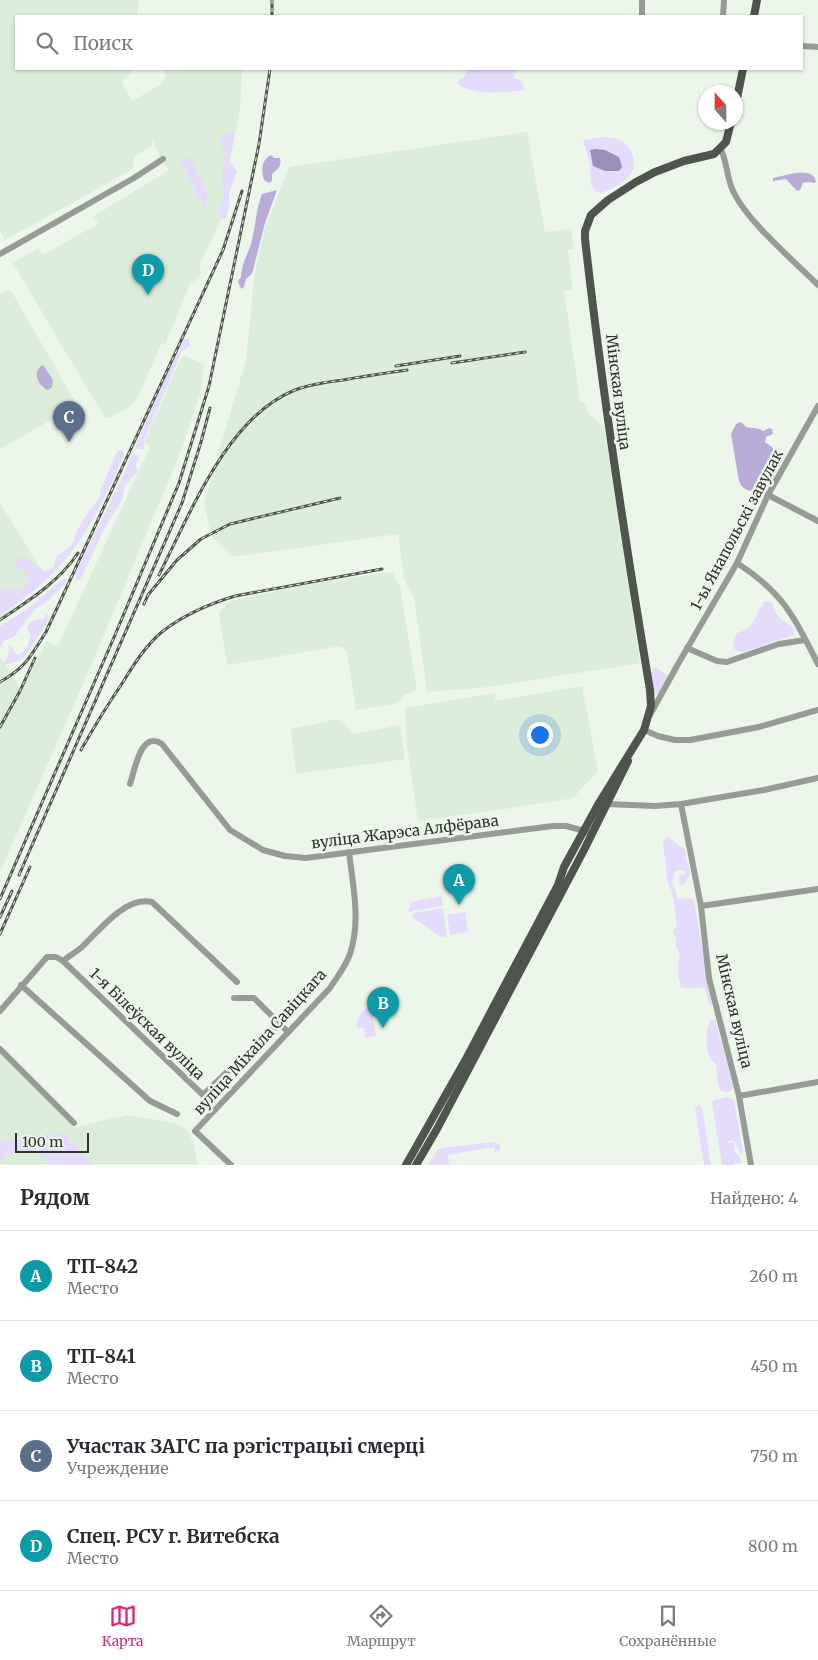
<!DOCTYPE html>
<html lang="ru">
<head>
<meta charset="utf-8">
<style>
	:root { --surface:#fff; --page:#f2f2f3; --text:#2b2b33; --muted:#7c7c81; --line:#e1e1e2; --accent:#db2777 }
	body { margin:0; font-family:Merriweather,serif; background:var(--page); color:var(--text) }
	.compass { position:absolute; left:698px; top:85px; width:45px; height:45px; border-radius:50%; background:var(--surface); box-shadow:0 1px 4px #0004; rotate:339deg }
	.scale { position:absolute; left:15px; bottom:12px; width:74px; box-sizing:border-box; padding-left:5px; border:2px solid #2f332e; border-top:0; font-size:14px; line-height:18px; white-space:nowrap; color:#2f332e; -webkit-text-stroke:4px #ebf5e9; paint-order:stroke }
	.you { position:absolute; left:539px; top:734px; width:18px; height:18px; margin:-12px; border:4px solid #fff; border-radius:50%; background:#1a73e8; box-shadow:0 0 0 8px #1a73e833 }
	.badge { display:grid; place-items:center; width:32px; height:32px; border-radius:50%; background:var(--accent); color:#fff; font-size:16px; font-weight:700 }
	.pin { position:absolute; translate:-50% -41px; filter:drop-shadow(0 1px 2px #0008) }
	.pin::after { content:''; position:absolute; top:26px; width:18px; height:15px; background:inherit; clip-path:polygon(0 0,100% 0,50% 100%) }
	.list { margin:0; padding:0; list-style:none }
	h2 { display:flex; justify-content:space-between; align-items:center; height:65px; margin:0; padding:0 20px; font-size:21px }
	h2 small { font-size:16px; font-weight:400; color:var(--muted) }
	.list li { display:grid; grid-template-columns:32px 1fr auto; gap:15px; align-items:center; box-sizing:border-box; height:90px; padding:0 20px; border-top:1px solid var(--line) }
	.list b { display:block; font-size:19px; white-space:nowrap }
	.list p { margin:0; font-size:16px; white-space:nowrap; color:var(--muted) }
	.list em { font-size:16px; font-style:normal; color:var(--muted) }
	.icon { flex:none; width:28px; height:28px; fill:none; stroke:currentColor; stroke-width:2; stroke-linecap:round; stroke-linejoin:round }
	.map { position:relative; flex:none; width:818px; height:1165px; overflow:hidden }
	.search { position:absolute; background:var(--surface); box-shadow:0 1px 4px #0004; left:15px; right:15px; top:15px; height:55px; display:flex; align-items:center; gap:12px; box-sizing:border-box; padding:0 18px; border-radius:0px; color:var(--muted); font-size:19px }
	.sheet { height:425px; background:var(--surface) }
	nav { display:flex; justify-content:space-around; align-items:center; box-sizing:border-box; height:70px; border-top:1px solid var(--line); background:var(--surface); font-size:14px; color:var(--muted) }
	nav a { display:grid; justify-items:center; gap:2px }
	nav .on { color:var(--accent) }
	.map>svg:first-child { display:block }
	.built { fill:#dcecda }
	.green { fill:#e4dbfb }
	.forest { fill:#b8abd6 }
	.water { fill:#9b8eb8 }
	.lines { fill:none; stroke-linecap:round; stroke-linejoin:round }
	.minor { stroke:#979b96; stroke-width:6 }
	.major { stroke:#4d554c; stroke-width:8 }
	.rail-casing { stroke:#525751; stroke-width:3 }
	.rail { stroke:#ebf5e9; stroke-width:1; stroke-dasharray:4; stroke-linecap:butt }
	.labels { text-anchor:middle; stroke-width:5; stroke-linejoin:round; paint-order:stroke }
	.street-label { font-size:15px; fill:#2f332e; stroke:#ebf5e9 }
</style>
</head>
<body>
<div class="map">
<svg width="818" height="1165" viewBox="0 0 818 1165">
	<rect width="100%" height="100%" fill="#ebf5e9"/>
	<g class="built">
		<polygon points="0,0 139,0 137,16 16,16 16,69 133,69 133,71 121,82 132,101 160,85 167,75 163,69 242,69 240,109 222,203 221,220 199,265 201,270 200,276 190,284 165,345 162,342 138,397 128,408 109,418 105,418 13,263 38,248 42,255 98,224 94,216 169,170 157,151 153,138 152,146 134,157 133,169 5,240 0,231"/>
		<polygon points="527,132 545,232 571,229 574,249 568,250 573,289 564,291 580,401 584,402 589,414 604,426 640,663 489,687 427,692 414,597 404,579 398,534 232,557 212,537 204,503 246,360 254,278 264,231 289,167"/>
		<polygon points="10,289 77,405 0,449 0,295"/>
		<polygon points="184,355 204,365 200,393 183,446 90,668 0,872 0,657 22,690 47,641 58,646 150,447 144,442 178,365"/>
		<polygon points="0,503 45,576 0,620"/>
		<polygon points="392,572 400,587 417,690 403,695 398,703 356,710 347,651 340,646 227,665 219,613 230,601 310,584"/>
		<polygon points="582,686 598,771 573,798 511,808 418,821 407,746 405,708 496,693 495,701"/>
		<polygon points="338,719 354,734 400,725 405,759 296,774 291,729"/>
		<polygon points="0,1052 74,1127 128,1115 175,1123 188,1131 194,1145 197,1165 0,1165"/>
	</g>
	<g class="green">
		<path d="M468 69H519L513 74 514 78 521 81 525 90C504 93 476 96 457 84L459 80 464 77Z"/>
		<path d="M233 130 234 135 229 160 237 172 229 193V205L226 218 223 219 219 217C218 210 222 204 223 197 224 190 222 184 222 177 223 162 229 155 219 142L220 138Z"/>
		<path d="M605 137C611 138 619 138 624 143 634 151 639 167 628 177 621 184 610 190 600 193L595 191 591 185 590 164 583 140Z"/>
		<polygon points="185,157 191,159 206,189 207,194 205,209 201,202 203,198 198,198 182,164 181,162"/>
		<polygon points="185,339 189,339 190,346 182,351 144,440 144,449 136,449 135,447 168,372"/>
		<path d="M122 450 124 455C93 525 68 574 0 614V590C11 586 22 594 29 584L25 571 15 566V562L18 559 23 557 45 571 53 568 57 556 72 545 77 531 86 515 100 497 101 489 116 454 118 451Z"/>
		<polygon points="134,455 138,455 139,459 135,465 138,472 125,485 122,500 104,529 81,579 77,580 75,576 79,566 123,476 131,456"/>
		<polygon points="66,578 67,580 59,590 45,603 35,609 14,637 3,641 0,648 0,626 29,608 60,581"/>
		<path d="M765 601 772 603C774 608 776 615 780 618 787 625 795 623 794 635L743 652 738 651 733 648 734 639 737 633C757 628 754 614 765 601Z"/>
		<path d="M47 614 49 617 47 623 25 656 19 661 4 665V662L8 657 9 647 11 646 16 654 20 655 27 647 31 636 27 627C31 620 34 619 43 619Z"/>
		<path d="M653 668H657L668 676 658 694 655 693C653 686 650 674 653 668Z"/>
		<path d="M668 837 685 850 690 874 685 884 680 885 679 880 680 875 685 874V872L683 870 675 871 672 882 678 899 690 898 694 900 712 1005H709L705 988C696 986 689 990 681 987 677 972 677 968 680 954L676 945V938L674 935 673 931 677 925 672 891 668 884 663 844 665 838Z"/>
		<polygon points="441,896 443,906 408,912 411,902"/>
		<polygon points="443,908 447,936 441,937 412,917 414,913"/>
		<polygon points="465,912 468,932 450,935 447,915"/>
		<path d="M371 1006 376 1036 365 1038 364 1028H359L356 1025C358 1017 363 1009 371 1006Z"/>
		<path d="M715 1019 733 1087 731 1091 725 1092 720 1090C716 1082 718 1073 716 1064 705 1058 704 1030 710 1021Z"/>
		<path d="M728 1097 734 1100 743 1152 741 1154 734 1141 730 1140 726 1144 733 1142C735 1145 734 1147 735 1151 738 1156 741 1157 741 1162L740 1164 735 1163 733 1165H722L712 1103 714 1100Z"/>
		<polygon points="698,1105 702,1107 711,1165 704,1165 695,1108"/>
		<polygon points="64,1133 82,1151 93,1165 49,1165 48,1157 40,1158 39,1150 5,1155 4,1161 0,1162 0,1142"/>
		<polygon points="492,1142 500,1144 500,1149 495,1152 494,1147 448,1155 449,1165 429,1165 437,1150 442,1148"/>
	</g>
	<g class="forest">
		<path d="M271 155 274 158H280C282 166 278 169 272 174V181L269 183 264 180C261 170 261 160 271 155Z"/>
		<path d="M795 173C803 173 814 171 816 182L814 183 809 182 803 183 800 190 797 191 786 179 773 181V178Z"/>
		<path d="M277 190 265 223 252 274 246 279 243 289 240 287 238 281 241 277C242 260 249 254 252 240 256 224 256 209 262 194Z"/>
		<path d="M43 365 53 380 52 387 48 390C38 386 31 371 43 365Z"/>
		<path d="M741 422 746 427 760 429 763 431 769 428 772 429 773 434 766 437 765 442 772 447 778 458 776 461 768 459C764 467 770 472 771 480L770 485 765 491C754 492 744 493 739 481L731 434 736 424Z"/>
	</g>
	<polygon class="water" points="596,149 605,150 619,157 622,167 619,171 605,171 593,166 590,150"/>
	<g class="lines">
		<g class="minor">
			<polyline points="642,15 642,0"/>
			<polyline points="723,16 724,0"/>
			<polyline points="802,46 818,47"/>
			<path d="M720 148C728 162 726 178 734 193 749 223 793 260 818 285"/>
			<polyline points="0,254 134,178 163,159"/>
			<polyline points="768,495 818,521"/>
			<path d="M737 563C751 572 764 582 776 595 794 614 806 641 818 664"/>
			<polyline points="687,648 717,661 727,662 779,644 805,640"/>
			<polyline points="650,715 678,664 737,563 768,495 818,406"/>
			<polyline points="644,730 658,736 675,740 690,740 759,727 818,710"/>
			<path d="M130 784C135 769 141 730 162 744L230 830 263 850 285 856 306 858 553 826H566L592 833"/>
			<polyline points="607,804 655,806 681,804 764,790 818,778"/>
			<polyline points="681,804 701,906 709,978 739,1096 751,1165"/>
			<polyline points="701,906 818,889"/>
			<path d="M63 961C69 956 76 952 82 947 100 930 125 896 152 902L237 982"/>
			<polyline points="21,985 150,1101 177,1114"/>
			<polyline points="234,998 254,998 288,1032"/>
			<polyline points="0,1011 47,957 56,957 63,961 203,1095 271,1030 281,1025"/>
			<polyline points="0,1049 74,1123"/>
			<polyline points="739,1096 818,1082"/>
			<path d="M231 1165 195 1131 330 988C337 977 346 966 350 954 361 921 353 886 349 852"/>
		</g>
		<g class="major">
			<polyline points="754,16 757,0"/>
			<polyline points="736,103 743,69"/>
			<path d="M406 1165 466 1059 523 951 558 885 564 867 599 803 644 730 651 706 650 690C625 541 602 390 585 239V231L591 215 608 200 636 182 655 172 684 161 714 154 726 142 731 122"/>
			<polyline points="416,1165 437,1129 585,848 628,761"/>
		</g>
		<defs>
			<g id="rail">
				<polyline points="272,0 272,16"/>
				<polyline points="452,363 525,352"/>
				<polyline points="396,366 460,356"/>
				<path d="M159 575C190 514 227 417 295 390 311 384 327 382 343 380 365 376 386 373 407 370"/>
				<polyline points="144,604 148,595 177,560 201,539 230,524 340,498"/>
				<path d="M0 620C28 601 59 582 78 553"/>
				<path d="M0 682C26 667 30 657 46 632L223 250 242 191"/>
				<polyline points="0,727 20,691 35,658"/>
				<path d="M81 750C94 727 108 704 123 682 134 664 146 645 163 631 185 614 209 604 235 596L382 569"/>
				<polyline points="19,875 182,503 201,442 210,408"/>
				<polyline points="0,899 115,635 179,483 209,386 259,144 270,69"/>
				<polyline points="0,917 12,891"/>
				<polyline points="0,934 30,867"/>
			</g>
		</defs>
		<use href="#rail" class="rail-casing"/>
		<use href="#rail" class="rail"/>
	</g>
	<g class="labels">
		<g class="street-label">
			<text transform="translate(618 392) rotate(83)" y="5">Мінская вуліца</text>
			<text transform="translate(737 530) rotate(-62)" y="5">1-ы Янапольскі завулак</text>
			<text transform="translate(405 832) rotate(-7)" y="5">вуліца Жарэса Алфёрава</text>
			<text transform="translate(734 1011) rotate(77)" y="5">Мінская вуліца</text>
			<text transform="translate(147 1024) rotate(44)" y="5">1-я Білеўская вуліца</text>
			<text transform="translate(260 1042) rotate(-48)" y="5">вуліца Міхаіла Савіцкага</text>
		</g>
	</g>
</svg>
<svg class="compass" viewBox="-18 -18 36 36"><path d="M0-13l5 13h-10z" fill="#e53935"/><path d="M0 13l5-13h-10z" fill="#7c7c81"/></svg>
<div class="scale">100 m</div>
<div class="you"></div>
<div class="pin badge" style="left:459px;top:905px;background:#0f9aa8">A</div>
<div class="pin badge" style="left:383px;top:1028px;background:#0f9aa8">B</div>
<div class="pin badge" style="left:69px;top:442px;background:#5c6f8a">C</div>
<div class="pin badge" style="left:148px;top:295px;background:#0f9aa8">D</div>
<div class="search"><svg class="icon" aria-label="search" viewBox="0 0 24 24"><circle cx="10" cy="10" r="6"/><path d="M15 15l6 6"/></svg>Поиск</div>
</div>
<section class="sheet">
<h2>Рядом<small>Найдено: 4</small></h2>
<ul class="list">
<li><span class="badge" style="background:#0f9aa8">A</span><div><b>ТП-842</b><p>Место</p></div><em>260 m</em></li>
<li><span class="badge" style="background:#0f9aa8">B</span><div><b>ТП-841</b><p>Место</p></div><em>450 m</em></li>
<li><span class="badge" style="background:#5c6f8a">C</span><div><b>Участак ЗАГС па рэгістрацыі смерці</b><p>Учреждение</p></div><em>750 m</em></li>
<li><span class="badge" style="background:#0f9aa8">D</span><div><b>Спец. РСУ г. Витебска</b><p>Место</p></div><em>800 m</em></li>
</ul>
</section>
<nav>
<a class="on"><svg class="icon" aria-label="map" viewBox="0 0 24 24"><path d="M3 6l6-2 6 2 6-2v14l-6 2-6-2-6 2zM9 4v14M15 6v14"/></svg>Карта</a>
<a><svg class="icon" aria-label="directions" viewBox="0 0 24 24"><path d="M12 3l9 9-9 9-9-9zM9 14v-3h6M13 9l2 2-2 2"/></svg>Маршрут</a>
<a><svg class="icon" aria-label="saved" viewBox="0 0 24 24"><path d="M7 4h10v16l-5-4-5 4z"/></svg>Сохранённые</a>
</nav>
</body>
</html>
